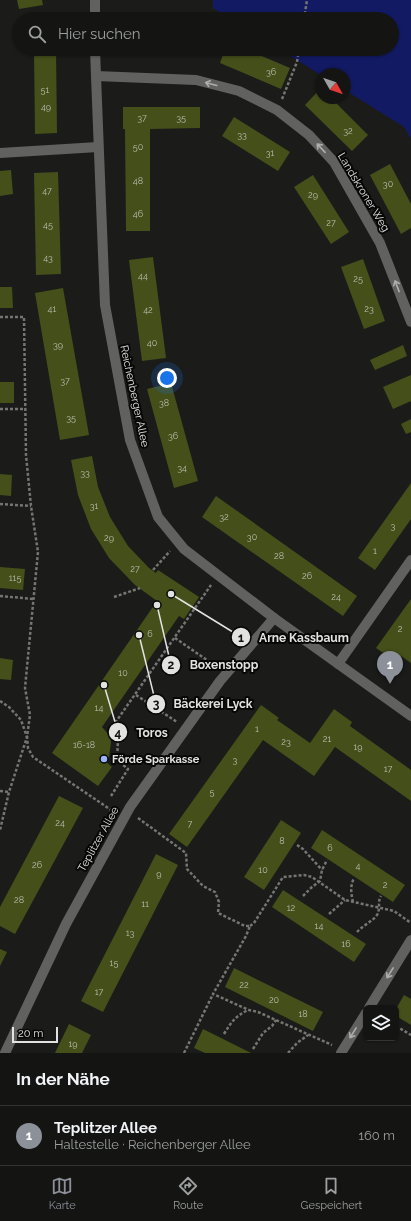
<!DOCTYPE html>
<html lang="de">
<head>
<meta charset="utf-8">
<style>
	:root { --surface:#141513; --page:#1d1e1c; --text:#f1f3f6; --muted:#9d9fa0; --line:#333433; --accent:#8c9099 }
	body { margin:0; font-family:Raleway,sans-serif; background:var(--page); color:var(--text) }
	.controls { position:absolute; right:12px; bottom:12px; display:grid; overflow:hidden; border-radius:6px; box-shadow:0 1px 3px #0004 }
	.controls button { width:36px; height:36px; display:grid; place-items:center; padding:0; border:0; border-bottom:1px solid var(--line); background:var(--surface); color:var(--text); font:20px sans-serif }
	.compass { position:absolute; left:315px; top:68px; width:36px; height:36px; border-radius:50%; background:var(--surface); box-shadow:0 1px 3px #0004; rotate:130deg }
	.scale { position:absolute; left:12px; bottom:10px; width:46px; box-sizing:border-box; padding-left:4px; border:2px solid #e2e3e0; border-top:0; font-size:11px; line-height:14px; white-space:nowrap; color:#e2e3e0; -webkit-text-stroke:3px #060706; paint-order:stroke }
	.you { position:absolute; left:167px; top:378px; width:14px; height:14px; margin:-10px; border:3px solid #fff; border-radius:50%; background:#1a73e8; box-shadow:0 0 0 6px #1a73e833 }
	.badge { display:grid; place-items:center; width:26px; height:26px; border-radius:50%; background:var(--accent); color:#fff; font-size:13px; font-weight:700 }
	.pin { position:absolute; translate:-50% -33px; filter:drop-shadow(0 1px 2px #0008) }
	.pin::after { content:''; position:absolute; top:21px; width:14px; height:12px; background:inherit; clip-path:polygon(0 0,100% 0,50% 100%) }
	.list { margin:0; padding:0; list-style:none }
	h2 { display:flex; justify-content:space-between; align-items:center; height:52px; margin:0; padding:0 16px; font-size:17px }
	h2 small { font-size:13px; font-weight:400; color:var(--muted) }
	.list li { display:grid; grid-template-columns:26px 1fr auto; gap:12px; align-items:center; box-sizing:border-box; height:60px; padding:0 16px; border-top:1px solid var(--line) }
	.list b { display:block; font-size:15px; white-space:nowrap }
	.list p { margin:0; font-size:13px; white-space:nowrap; color:var(--muted) }
	.list em { font-size:13px; font-style:normal; color:var(--muted) }
	.icon { flex:none; width:22px; height:22px; fill:none; stroke:currentColor; stroke-width:2; stroke-linecap:round; stroke-linejoin:round }
	.map { position:relative; flex:none; width:411px; height:1053px; overflow:hidden }
	.search { position:absolute; background:var(--surface); box-shadow:0 1px 3px #0004; left:12px; right:12px; top:12px; height:44px; display:flex; align-items:center; gap:10px; box-sizing:border-box; padding:0 14px; border-radius:22px; color:var(--muted); font-size:15px }
	.sheet { height:112px; background:var(--surface) }
	nav { display:flex; justify-content:space-around; align-items:center; box-sizing:border-box; height:56px; border-top:1px solid var(--line); background:var(--surface); font-size:11px; color:var(--muted) }
	nav a { display:grid; justify-items:center; gap:2px }
	nav .on { color:var(--accent) }
	.map>svg:first-child { display:block }
	.park { fill:#121a64 }
	.building { fill:#444f1a }
	.lines { fill:none; stroke-linecap:round; stroke-linejoin:round }
	.path { stroke:#757673; stroke-width:2.5; stroke-dasharray:3 2; stroke-linecap:butt }
	.minor { stroke:#616260; stroke-width:10 }
	.oneway { stroke:#aeafad }
	.poi-dot { fill:#9db4fd; stroke:#060706; stroke-width:1.5 }
	.labels { text-anchor:middle; stroke-width:4; stroke-linejoin:round; paint-order:stroke }
	.number-label { font-size:9px; fill:#babeae }
	.street-label { font-size:11px; fill:#e2e3e0; stroke:#060706 }
	.poi-label { font-size:11px; font-weight:bold; fill:#e2e3e0; stroke:#060706; text-anchor:start }
	.leader { fill:none; stroke:#e2e3e0; stroke-width:1.5 }
	.callout-dot { fill:#e2e3e0; stroke:#060706; stroke-width:1.5 }
	.mark-label { font-size:12px; text-anchor:middle; font-weight:bold; fill:#111 }
	.callout-label { font-size:12px; text-anchor:middle; font-weight:bold; fill:#e2e3e0; stroke:#060706; stroke-width:4; stroke-linejoin:round; paint-order:stroke }
</style>
</head>
<body>
<div class="map">
<svg width="411" height="1053" viewBox="0 0 411 1053">
	<rect width="100%" height="100%" fill="#1b1c19"/>
	<polygon class="park" points="213,0 411,0 411,139 404,127 345,90 345,74 321,74 321,75 279,49 392,49 392,19 231,19 213,8"/>
	<g class="building">
		<polygon points="17,0 42,0 43,5 19,9"/>
		<polygon points="34,49 56,49 57,133 35,134"/>
		<rect x="125" y="49" width="65" height="7"/>
		<polygon points="225,49 245,49 290,68 281,89 220,63"/>
		<polygon points="321,88 321,98 331,98 368,135 352,151 305,105"/>
		<polygon points="123,107 200,107 200,128 150,129 150,231 126,231 125,129 123,129"/>
		<polygon points="234,117 290,152 278,171 222,136"/>
		<polygon points="390,164 411,204 411,228 401,234 370,175"/>
		<polygon points="11,170 13,194 0,196 0,171"/>
		<polygon points="58,172 61,274 36,275 34,173"/>
		<polygon points="313,175 349,232 331,244 294,187"/>
		<polygon points="153,257 166,358 142,361 129,260"/>
		<polygon points="363,259 385,321 364,329 341,267"/>
		<polygon points="0,287 12,287 13,308 0,308"/>
		<polygon points="63,288 89,435 60,440 35,293"/>
		<polygon points="403,345 407,356 375,370 370,360"/>
		<polygon points="411,375 411,401 393,409 383,387"/>
		<rect x="0" y="382" width="14" height="21"/>
		<polygon points="171,383 198,481 174,488 147,389"/>
		<polygon points="411,419 411,432 406,434 401,424"/>
		<polygon points="92,456 98,487 110,517 128,546 149,568 156,573 158,570 199,597 184,619 179,616 102,727 109,735 111,742 109,757 106,762 112,767 98,786 52,753 157,601 135,585 109,558 91,529 78,495 71,460"/>
		<polygon points="0,474 12,475 11,496 0,495"/>
		<polygon points="411,483 411,519 375,570 358,558"/>
		<polygon points="216,496 357,596 343,616 202,517"/>
		<polygon points="0,567 25,569 23,590 0,588"/>
		<polygon points="411,599 411,663 401,656 397,662 376,648"/>
		<polygon points="0,658 13,660 11,680 0,679"/>
		<polygon points="261,705 279,718 277,720 310,743 334,709 352,722 350,726 411,770 411,801 335,747 314,776 263,740 187,847 169,834"/>
		<polygon points="59,796 83,808 15,934 0,926 0,907"/>
		<polygon points="281,820 301,833 264,890 244,877"/>
		<polygon points="322,830 405,885 393,902 311,848"/>
		<polygon points="156,854 178,865 103,1012 81,1001"/>
		<polygon points="283,890 366,944 354,962 272,907"/>
		<polygon points="0,949 7,952 0,966"/>
		<polygon points="234,968 323,1012 313,1031 225,987"/>
		<polygon points="404,995 411,999 411,1025 396,1016 396,1009"/>
		<polygon points="69,1024 91,1035 82,1053 55,1053"/>
		<polygon points="203,1029 251,1053 205,1053 194,1048"/>
	</g>
	<g class="lines">
		<g class="path">
			<polyline points="304,19 307,0"/>
			<polyline points="282,99 297,62 299,49"/>
			<polyline points="0,317 24,317 26,455 31,506 38,552 25,688 30,715 27,737 28,748 33,757 114,812"/>
			<polyline points="0,409 26,409"/>
			<polyline points="0,504 31,506"/>
			<polyline points="153,570 170,551"/>
			<polyline points="0,596 34,599"/>
			<polyline points="114,597 140,588"/>
			<polyline points="175,638 217,667"/>
			<polyline points="136,695 177,722"/>
			<polyline points="0,701 9,707 21,720 27,737 9,792 0,830"/>
			<polyline points="0,791 9,792"/>
			<polyline points="111,796 128,769 117,760 118,740 113,726 211,585"/>
			<polyline points="138,818 186,853 187,869 203,886 215,892 219,902 218,913 245,926 250,926 246,936 213,994 249,1010 258,1012 332,1045"/>
			<polyline points="297,845 303,849 322,870"/>
			<polyline points="303,896 312,887 320,881 322,870 327,860"/>
			<path d="M353 902C351 893 350 886 354 878"/>
			<polyline points="329,914 345,900"/>
			<polyline points="250,926 254,923 283,877 304,875 312,877 345,900 394,911 411,923"/>
			<path d="M357 932C363 925 372 922 377 915 381 908 377 902 381 896"/>
			<polyline points="396,1026 411,1035"/>
			<path d="M224 1034C231 1022 236 1016 248 1010"/>
			<polyline points="253,1049 263,1033 272,1026 276,1020"/>
			<polyline points="184,1053 213,994"/>
			<polyline points="288,1053 297,1043 308,1035"/>
		</g>
		<g class="minor">
			<polyline points="95,0 95,19"/>
			<polyline points="95,49 96,76 105,305 130,440 158,517 184,549 274,618 411,716"/>
			<polyline points="96,76 196,80 239,91 277,110 309,135 334,162 380,243 411,322"/>
			<polyline points="0,153 98,147"/>
			<polyline points="338,664 411,560"/>
			<polyline points="369,1008 411,940"/>
			<polyline points="5,1053 66,924 130,807 220,681 274,618"/>
			<polyline points="341,1053 366,1013"/>
		</g>
	</g>
	<defs><path id="oneway-shaft" d="M-6 0H5M1.5-3L5.5 0L1.5 3" fill="none" stroke-width="1.6" stroke-linecap="round" stroke-linejoin="round"/></defs>
	<g class="oneway">
		<use href="#oneway-shaft" transform="translate(211 84) rotate(-165)"/>
		<use href="#oneway-shaft" transform="translate(321 148) rotate(-133)"/>
		<use href="#oneway-shaft" transform="translate(397 286) rotate(-111)"/>
		<use href="#oneway-shaft" transform="translate(390 973) rotate(122)"/>
		<use href="#oneway-shaft" transform="translate(353 1033) rotate(122)"/>
	</g>
	<circle class="poi-dot" cx="104" cy="759" r="4"/>
	<g class="labels">
		<g class="number-label">
			<text x="271" y="75">36</text>
			<text x="45" y="93">51</text>
			<text x="46" y="110">49</text>
			<text x="142" y="121">37</text>
			<text x="181" y="121">35</text>
			<text x="348" y="134">32</text>
			<text x="242" y="138">33</text>
			<text x="138" y="150">50</text>
			<text x="270" y="156">31</text>
			<text x="138" y="184">48</text>
			<text x="388" y="187">30</text>
			<text x="47" y="194">47</text>
			<text x="313" y="198">29</text>
			<text x="138" y="217">46</text>
			<text x="331" y="226">27</text>
			<text x="48" y="228">45</text>
			<text x="48" y="261">43</text>
			<text x="143" y="279">44</text>
			<text x="358" y="282">25</text>
			<text x="52" y="312">41</text>
			<text x="369" y="312">23</text>
			<text x="148" y="313">42</text>
			<text x="152" y="346">40</text>
			<text x="58" y="348">39</text>
			<text x="65" y="384">37</text>
			<text x="164" y="406">38</text>
			<text x="71" y="421">35</text>
			<text x="173" y="439">36</text>
			<text x="182" y="471">34</text>
			<text x="85" y="476">33</text>
			<text x="94" y="509">31</text>
			<text x="224" y="520">32</text>
			<text x="393" y="529">3</text>
			<text x="252" y="540">30</text>
			<text x="109" y="541">29</text>
			<text x="375" y="554">1</text>
			<text x="279" y="559">28</text>
			<text x="135" y="572">27</text>
			<text x="307" y="579">26</text>
			<text x="15" y="581">115</text>
			<text x="336" y="600">24</text>
			<text x="400" y="632">2</text>
			<text x="150" y="637">6</text>
			<text x="123" y="676">10</text>
			<text x="99" y="711">14</text>
			<text x="257" y="732">1</text>
			<text x="327" y="742">21</text>
			<text x="286" y="745">23</text>
			<text x="84" y="748">16-18</text>
			<text x="358" y="750">19</text>
			<text x="235" y="763">3</text>
			<text x="388" y="772">17</text>
			<text x="212" y="795">5</text>
			<text x="60" y="826">24</text>
			<text x="190" y="827">7</text>
			<text x="282" y="844">8</text>
			<text x="330" y="851">6</text>
			<text x="37" y="868">26</text>
			<text x="358" y="869">4</text>
			<text x="263" y="873">10</text>
			<text x="159" y="877">9</text>
			<text x="385" y="888">2</text>
			<text x="19" y="903">28</text>
			<text x="145" y="907">11</text>
			<text x="291" y="911">12</text>
			<text x="319" y="929">14</text>
			<text x="130" y="936">13</text>
			<text x="346" y="947">16</text>
			<text x="114" y="966">15</text>
			<text x="244" y="988">22</text>
			<text x="99" y="995">17</text>
			<text x="274" y="1003">20</text>
			<text x="303" y="1017">18</text>
			<text x="73" y="1047">19</text>
		</g>
		<g class="street-label">
			<text transform="translate(364 192) rotate(59)" y="4">Landskroner Weg</text>
			<text transform="translate(135 396) rotate(78)" y="4">Reichenberger Allee</text>
			<text transform="translate(98 839) rotate(-61)" y="4">Teplitzer Allee</text>
		</g>
		<g class="poi-label">
			<text x="112" y="763">Förde Sparkasse</text>
		</g>
	</g>
	<path class="leader" d="M171 594L241 637M157 605L171 665M139 635L156 704M104 685L118 732"/>
	<g class="callout-dot">
		<circle cx="171" cy="594" r="4"/>
		<circle cx="157" cy="605" r="4"/>
		<circle cx="139" cy="635" r="4"/>
		<circle cx="104" cy="685" r="4"/>
		<circle cx="241" cy="637" r="10"/>
		<circle cx="171" cy="665" r="10"/>
		<circle cx="156" cy="704" r="10"/>
		<circle cx="118" cy="732" r="10"/>
	</g>
	<g class="mark-label">
		<text x="241" y="642">1</text>
		<text x="171" y="669">2</text>
		<text x="156" y="708">3</text>
		<text x="118" y="737">4</text>
	</g>
	<g class="callout-label">
		<text x="304" y="642">Arne Kassbaum</text>
		<text x="224" y="669">Boxenstopp</text>
		<text x="213" y="708">Bäckerei Lyck</text>
		<text x="152" y="737">Toros</text>
	</g>
</svg>
<div class="controls">
<button><svg class="icon" aria-label="layers" viewBox="0 0 24 24"><path d="M12 4l9 5-9 5-9-5zM3 14l9 5 9-5"/></svg></button>
</div>
<svg class="compass" viewBox="-18 -18 36 36"><path d="M0-13l5 13h-10z" fill="#e53935"/><path d="M0 13l5-13h-10z" fill="#9d9fa0"/></svg>
<div class="scale">20 m</div>
<div class="you"></div>
<div class="pin badge" style="left:390px;top:684px">1</div>
<div class="search"><svg class="icon" aria-label="search" viewBox="0 0 24 24"><circle cx="10" cy="10" r="6"/><path d="M15 15l6 6"/></svg>Hier suchen</div>
</div>
<section class="sheet">
<h2>In der Nähe<small></small></h2>
<ul class="list">
<li><span class="badge">1</span><div><b>Teplitzer Allee</b><p>Haltestelle · Reichenberger Allee</p></div><em>160 m</em></li>
</ul>
</section>
<nav>
<a class="on"><svg class="icon" aria-label="map" viewBox="0 0 24 24"><path d="M3 6l6-2 6 2 6-2v14l-6 2-6-2-6 2zM9 4v14M15 6v14"/></svg>Karte</a>
<a><svg class="icon" aria-label="directions" viewBox="0 0 24 24"><path d="M12 3l9 9-9 9-9-9zM9 14v-3h6M13 9l2 2-2 2"/></svg>Route</a>
<a><svg class="icon" aria-label="saved" viewBox="0 0 24 24"><path d="M7 4h10v16l-5-4-5 4z"/></svg>Gespeichert</a>
</nav>
</body>
</html>
